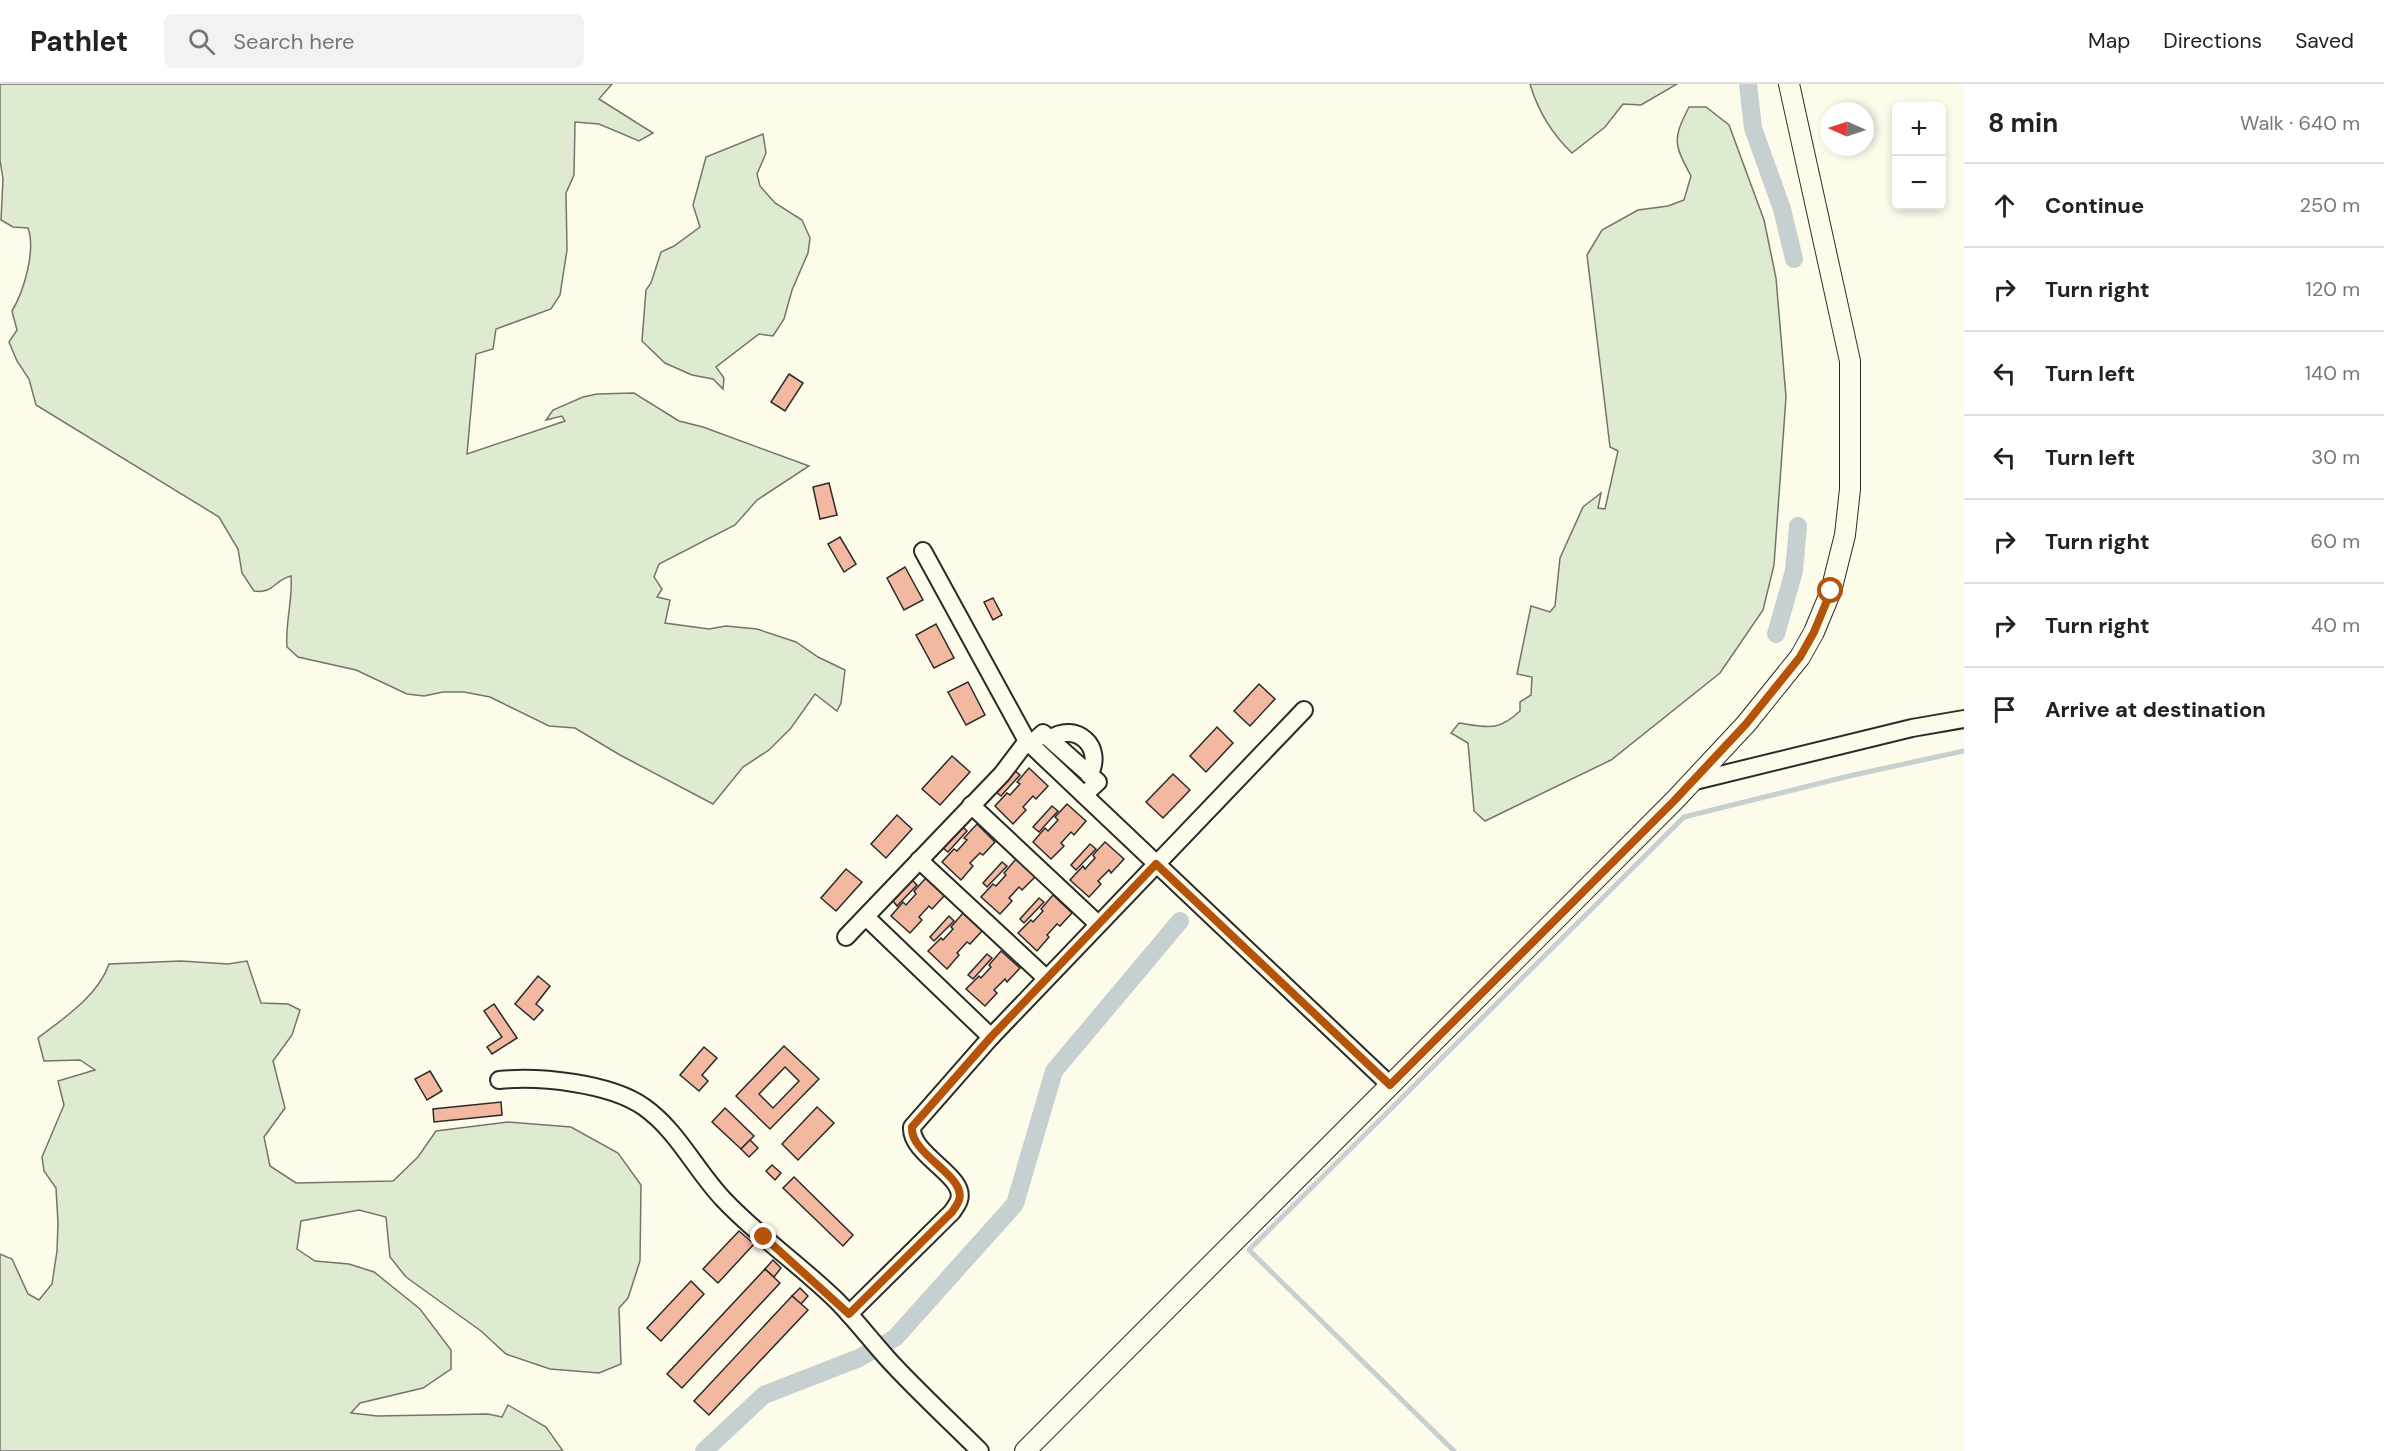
<!DOCTYPE html>
<html lang="en">
<head>
<meta charset="utf-8">
<style>
	:root { --surface:#fff; --page:#f2f2f2; --text:#222; --muted:#767676; --line:#e0e0e0 }
	body { margin:0; font-family:"DM Sans",sans-serif; background:var(--page); color:var(--text) }
	.controls { position:absolute; right:18px; top:18px; display:grid; overflow:hidden; border-radius:9px; box-shadow:0 3px 9px #0003 }
	.controls button { width:54px; height:54px; display:grid; place-items:center; padding:0; border:0; border-bottom:2px solid var(--line); background:var(--surface); color:var(--text); font:30px sans-serif }
	.compass { position:absolute; left:1820px; top:18px; width:54px; height:54px; border-radius:50%; background:var(--surface); box-shadow:0 3px 9px #0003; rotate:273deg }
	.stop { position:absolute; width:18px; height:18px; margin:-14px; border:4px solid #b45309; border-radius:50%; background:#fff }
	.stop.end { background:#b45309; border-color:#fff; box-shadow:0 2px 6px #0008 }
	.list { margin:0; padding:0; list-style:none }
	h2 { display:flex; justify-content:space-between; align-items:center; height:78px; margin:0; padding:0 24px; font-size:26px }
	h2 small { font-size:20px; font-weight:400; color:var(--muted) }
	.list li { display:grid; grid-template-columns:39px 1fr auto; gap:18px; align-items:center; box-sizing:border-box; height:84px; padding:0 24px; border-top:2px solid var(--line) }
	.list b { display:block; font-size:22px; white-space:nowrap }
	.list em { font-size:20px; font-style:normal; color:var(--muted) }
	.icon { flex:none; width:33px; height:33px; fill:none; stroke:currentColor; stroke-width:2; stroke-linecap:round; stroke-linejoin:round }
	.map { position:relative; flex:none; width:1964px; height:1367px; overflow:hidden }
	header { display:flex; align-items:center; gap:36px; box-sizing:border-box; height:84px; padding:0 30px; background:var(--surface); border-bottom:2px solid var(--line) }
	header strong { font-size:28px }
	nav { display:flex; gap:33px; margin-inline-start:auto; font-size:21px }
	.search { width:420px; height:54px; background:var(--page); display:flex; align-items:center; gap:15px; box-sizing:border-box; padding:0 21px; border-radius:9px; color:var(--muted); font-size:22px }
	main { display:flex }
	aside { flex:1; background:var(--surface) }
	.map>svg:first-child { display:block }
	.green { fill:#deebd1; stroke:#74746e; stroke-width:1.5 }
	.lines { fill:none; stroke-linecap:round; stroke-linejoin:round }
	.stream { stroke:#c7d0d0; stroke-width:5 }
	.canal { stroke:#c7d0d0; stroke-width:18 }
	.building { fill:#f2b8a0; stroke:#2b2b2b; stroke-width:1.5; fill-rule:evenodd }
	.minor-casing { stroke:#2b2b2b; stroke-width:20 }
	.tertiary-casing { stroke:#2b2b2b; stroke-width:22 }
	.minor { stroke:#fdfbea; stroke-width:16 }
	.tertiary { stroke:#fdfbea; stroke-width:20 }
	.route { stroke:#b45309; stroke-width:8 }
</style>
</head>
<body>
<header>
<strong>Pathlet</strong>
<div class="search"><svg class="icon" aria-label="search" viewBox="0 0 24 24"><circle cx="10" cy="10" r="6"/><path d="M15 15l6 6"/></svg>Search here</div>
<nav><a>Map</a><a>Directions</a><a>Saved</a></nav>
</header>
<main>
<div class="map">
<svg width="1964" height="1367" viewBox="0 0 1964 1367">
	<rect width="100%" height="100%" fill="#fdfbea"/>
	<g class="green">
		<path d="M0 0H612L599 15 653 49 639 57 599 40 575 38 574 91 566 109 567 166 560 211 551 225 496 245 493 265 476 270 467 370 565 337 562 332 546 336 553 326 583 313 597 310 634 309 679 337 703 343 809 382 757 416 735 441 659 480 654 493 662 505 657 513 670 516 665 539 709 545 726 542 757 545 796 558 818 573 845 586 841 619 837 627 815 610 791 644 769 666 743 683 713 720 620 671 575 644 549 642 490 613 464 608H443L424 612 407 610 356 586 298 573 287 563C285 539 293 516 291 492 274 496 274 510 254 507L242 489 238 465 219 433 36 321 29 295 17 277 9 258 17 246 12 227C24 207 36 166 28 144L13 143 1 136 3 95 0 76Z"/>
		<path d="M1530 0H1677L1641 21 1623 20 1605 43 1572 69C1551 49 1538 27 1530 0Z"/>
		<path d="M1689 23H1706L1729 41 1764 136 1776 194 1786 313 1774 481 1763 526 1720 589 1611 676 1485 737 1474 727 1468 659 1451 649 1459 639C1487 643 1498 648 1520 627V618L1531 611 1532 593 1517 590 1531 522 1550 528 1555 522 1560 474 1583 423 1601 409 1598 424 1605 425 1618 367 1610 363 1587 171 1602 146 1638 126 1668 122 1684 116 1691 92C1674 60 1672 56 1689 23Z"/>
		<polygon points="763,50 766,69 757,90 760,102 775,119 802,136 810,154 808,169 792,206 784,235 773,252 759,250 716,283 724,294 723,305 713,295 692,291 665,279 642,257 646,206 651,199 661,168 674,162 700,143 693,121 706,73"/>
		<path d="M181 877 228 880 247 877 261 919 288 920 300 926 292 951 273 977 285 1024 264 1053 270 1082 296 1099 393 1097 418 1073 436 1047 508 1038 571 1043 618 1069 641 1101 640 1177 628 1214 619 1224 621 1280 599 1289 550 1285 506 1270 481 1247 406 1193 390 1173 386 1133 359 1126 301 1137 297 1165 315 1177 349 1180 374 1188 420 1225 451 1266V1285L423 1304 360 1319 351 1329 377 1332 488 1330 502 1333 508 1321 546 1343 563 1367H0V1170L12 1175 28 1210 39 1216 52 1200 57 1167 58 1139 56 1104 44 1087 42 1073 64 1021 58 997 95 986 80 976 44 977 38 954C64 934 98 912 109 880Z"/>
	</g>
	<g class="lines">
		<polyline class="stream" points="1454,1367 1249,1166 1684,733 1849,692 1964,667"/>
		<g class="canal">
			<polyline points="1748,0 1753,44 1782,125 1794,175"/>
			<polyline points="1776,550 1794,487 1798,442"/>
			<polyline points="704,1367 764,1311 859,1274 895,1254 1015,1120 1054,987 1180,837"/>
		</g>
	</g>
	<g class="building">
		<polygon points="789,290 803,299 785,327 771,318"/>
		<polygon points="829,399 837,431 820,435 813,403"/>
		<polygon points="840,453 856,480 844,488 828,460"/>
		<polygon points="905,483 923,516 904,526 887,494"/>
		<polygon points="993,514 1002,531 993,536 984,518"/>
		<polygon points="936,540 954,574 934,584 916,551"/>
		<polygon points="968,598 985,631 966,641 948,608"/>
		<polygon points="1259,600 1275,615 1250,642 1234,627"/>
		<polygon points="1217,643 1233,659 1206,688 1190,672"/>
		<polygon points="952,672 970,688 940,721 922,705"/>
		<polygon points="1029,684 1048,702 1036,715 1033,712 1023,723 1026,726 1013,740 995,722 1007,709 1010,711 1020,700 1017,698"/>
		<polygon points="1014,686 1020,691 1001,712 995,707"/>
		<polygon points="1173,690 1190,706 1163,734 1146,718"/>
		<polygon points="1067,720 1086,737 1074,751 1071,748 1061,759 1064,762 1051,775 1033,758 1045,744 1048,747 1058,736 1055,733"/>
		<polygon points="1052,722 1058,727 1039,748 1033,743"/>
		<polygon points="897,731 912,745 886,774 871,760"/>
		<polygon points="977,740 995,758 983,771 980,769 970,779 973,782 961,796 942,778 954,765 957,767 967,756 964,754"/>
		<polygon points="963,743 967,747 948,768 943,764"/>
		<polygon points="1105,758 1124,775 1111,789 1109,786 1098,797 1101,800 1089,813 1070,796 1083,782 1085,785 1095,774 1093,771"/>
		<polygon points="1090,760 1096,765 1076,786 1071,781"/>
		<polygon points="1016,775 1035,793 1022,806 1019,803 1009,814 1012,817 1000,830 981,813 993,800 996,802 1006,791 1004,789"/>
		<polygon points="1002,778 1007,782 987,803 983,799"/>
		<polygon points="846,785 862,798 836,827 821,814"/>
		<polygon points="926,794 945,811 932,825 929,822 919,833 922,836 910,849 891,832 903,818 906,821 916,810 914,807"/>
		<polygon points="912,796 917,801 897,822 893,817"/>
		<polygon points="1053,811 1072,829 1060,842 1057,840 1047,851 1049,853 1037,867 1018,849 1031,836 1033,838 1043,827 1041,825"/>
		<polygon points="1039,814 1044,818 1024,839 1020,835"/>
		<polygon points="963,829 982,847 970,860 967,858 957,869 959,871 947,885 928,867 941,854 943,856 953,845 951,843"/>
		<polygon points="949,832 954,837 934,857 930,853"/>
		<polygon points="1001,867 1020,884 1007,898 1005,895 994,906 997,909 985,922 966,905 979,892 981,894 991,883 989,881"/>
		<polygon points="987,870 992,874 973,895 968,891"/>
		<polygon points="538,892 550,902 536,920 543,926 534,936 515,920"/>
		<polygon points="494,920 517,954 492,970 487,963 502,953 484,927"/>
		<path d="M784 962 819 995 770 1045 736 1012ZM785 983 799 997 773 1024 759 1010Z"/>
		<polygon points="704,963 717,974 702,991 708,997 699,1007 680,991"/>
		<polygon points="430,987 442,1007 427,1016 415,995"/>
		<polygon points="501,1018 502,1031 434,1038 433,1025"/>
		<polygon points="817,1023 834,1039 798,1076 782,1060"/>
		<polygon points="725,1024 754,1052 741,1065 712,1038"/>
		<polygon points="750,1056 758,1064 749,1073 741,1065"/>
		<polygon points="772,1081 781,1089 775,1096 766,1087"/>
		<polygon points="794,1093 853,1151 843,1162 783,1104"/>
		<polygon points="739,1147 754,1160 718,1199 703,1185"/>
		<polygon points="773,1176 781,1184 774,1193 765,1185"/>
		<polygon points="765,1185 780,1199 682,1304 667,1290"/>
		<polygon points="691,1197 704,1210 661,1257 647,1244"/>
		<polygon points="800,1204 808,1212 801,1220 792,1212"/>
		<polygon points="792,1212 808,1226 709,1331 694,1317"/>
	</g>
	<g class="lines">
		<defs>
			<g id="minor">
				<polyline points="923,467 1027,657 1390,1001"/>
				<path d="M1050 655C1076 637 1105 663 1089 691"/>
				<polyline points="1031,660 1043,649 1098,698 1084,711"/>
				<polyline points="1691,698 1912,644 1964,635"/>
				<polyline points="971,721 1098,840"/>
				<polyline points="919,776 1046,894"/>
				<polyline points="866,833 991,953"/>
				<polyline points="846,853 1002,690 1027,657"/>
				<path d="M499 996C540 992 610 999 644 1023 678 1047 696 1087 724 1116 758 1152 800 1181 836 1216 854 1234 870 1255 887 1274 916 1306 949 1336 980 1367"/>
				<path d="M849 1230 952 1128C954 1125 958 1120 959 1116 967 1092 910 1071 912 1043L991 953 1304 626"/>
			</g>
			<polyline id="tertiary" points="1025,1367 1674,717 1746,640 1800,573 1814,548 1831,507 1845,451 1850,405 1850,277 1789,0"/>
		</defs>
		<use href="#minor" class="minor-casing"/>
		<use href="#tertiary" class="tertiary-casing"/>
		<use href="#minor" class="minor"/>
		<use href="#tertiary" class="tertiary"/>
	</g>
	<g class="lines">
		<path class="route" d="M764 1153 849 1230 952 1128C954 1125 958 1120 959 1116 967 1092 910 1071 912 1043L991 953 1156 780 1390 1001 1674 717 1746 640 1800 573 1814 548 1831 507"/>
	</g>
</svg>
<div class="controls">
<button>+</button>
<button>−</button>
</div>
<svg class="compass" viewBox="-18 -18 36 36"><path d="M0-13l5 13h-10z" fill="#e53935"/><path d="M0 13l5-13h-10z" fill="#767676"/></svg>
<div class="stop" style="left:1831px;top:507px"></div>
<div class="stop end" style="left:764px;top:1153px"></div>
</div>
<aside>
<h2>8 min<small>Walk · 640 m</small></h2>
<ul class="list">
<li><svg class="icon" aria-label="ahead" viewBox="0 0 24 24"><path d="M12 20V5M6 11l6-6 6 6"/></svg><div><b>Continue</b></div><em>250 m</em></li>
<li><svg class="icon" aria-label="right" viewBox="0 0 24 24"><path d="M7 20v-9h11M14 6l5 5-5 5"/></svg><div><b>Turn right</b></div><em>120 m</em></li>
<li><svg class="icon" aria-label="left" viewBox="0 0 24 24"><path d="M17 20v-9H6M10 6l-5 5 5 5"/></svg><div><b>Turn left</b></div><em>140 m</em></li>
<li><svg class="icon" aria-label="left" viewBox="0 0 24 24"><path d="M17 20v-9H6M10 6l-5 5 5 5"/></svg><div><b>Turn left</b></div><em>30 m</em></li>
<li><svg class="icon" aria-label="right" viewBox="0 0 24 24"><path d="M7 20v-9h11M14 6l5 5-5 5"/></svg><div><b>Turn right</b></div><em>60 m</em></li>
<li><svg class="icon" aria-label="right" viewBox="0 0 24 24"><path d="M7 20v-9h11M14 6l5 5-5 5"/></svg><div><b>Turn right</b></div><em>40 m</em></li>
<li><svg class="icon" aria-label="arrive" viewBox="0 0 24 24"><path d="M6 21V4h12l-3 4 3 4H6"/></svg><div><b>Arrive at destination</b></div></li>
</ul>
</aside>
</main>
</body>
</html>
